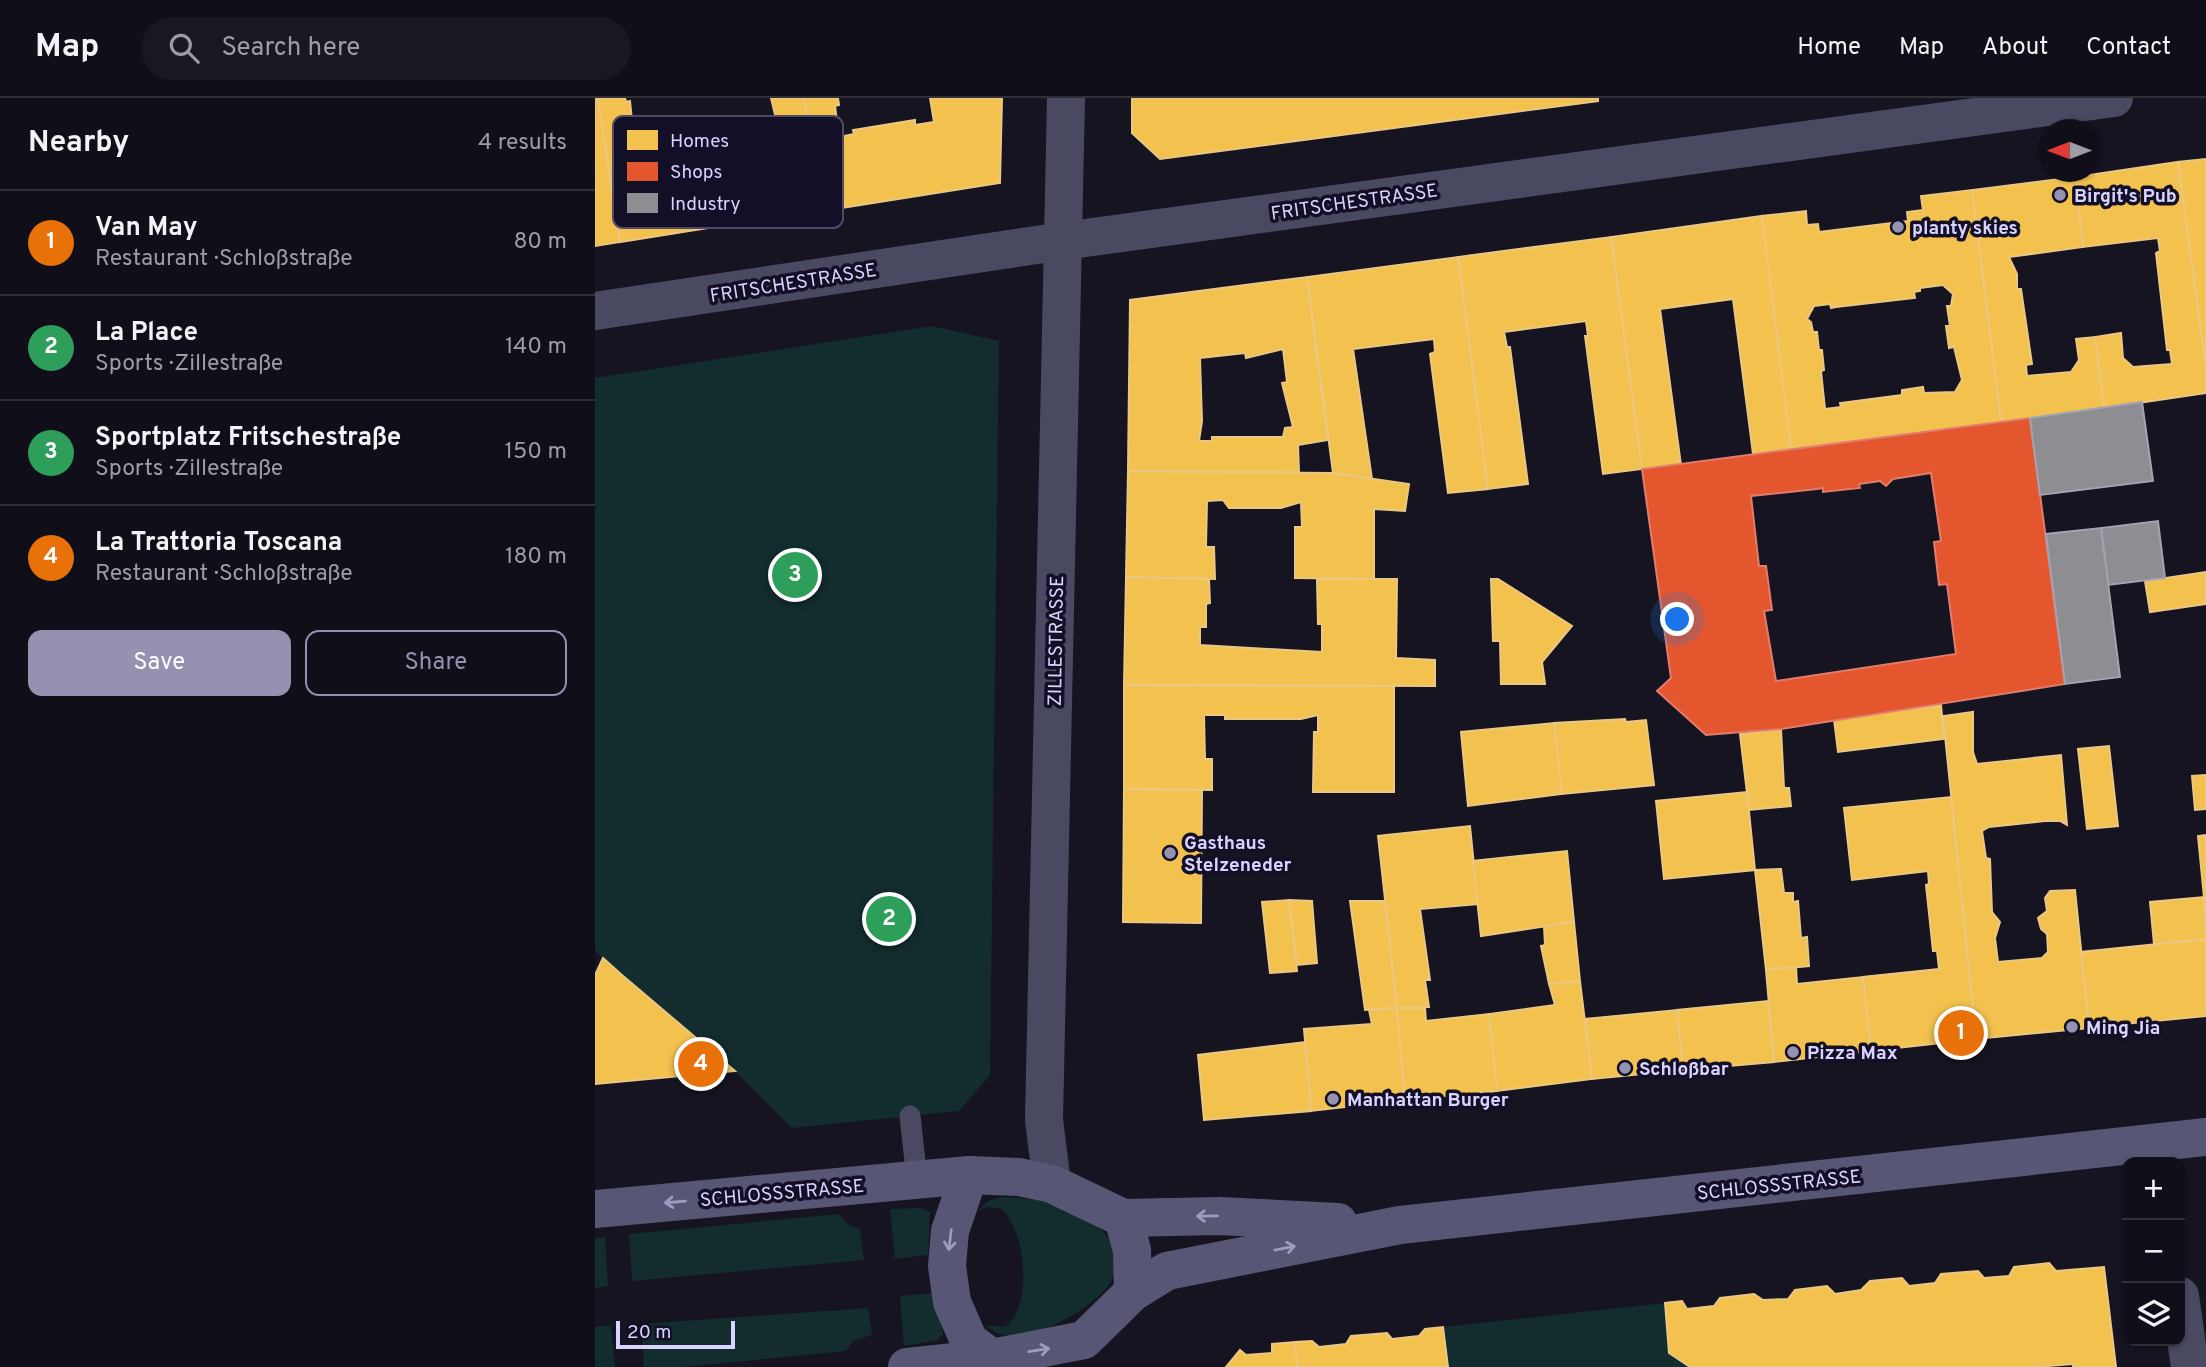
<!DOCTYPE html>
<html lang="en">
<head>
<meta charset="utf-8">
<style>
	:root { --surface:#100f19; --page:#191822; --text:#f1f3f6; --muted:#9c9ca2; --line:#302f38; --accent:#9591b1 }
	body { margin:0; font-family:Overpass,sans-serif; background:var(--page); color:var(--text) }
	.controls { position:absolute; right:21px; bottom:21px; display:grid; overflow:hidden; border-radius:14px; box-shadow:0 2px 5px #0004 }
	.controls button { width:63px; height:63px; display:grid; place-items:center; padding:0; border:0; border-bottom:2px solid var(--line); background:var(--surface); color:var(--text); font:35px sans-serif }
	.compass { position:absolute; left:1443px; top:21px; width:63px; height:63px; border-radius:50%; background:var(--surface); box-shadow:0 2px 5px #0004; rotate:270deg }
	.scale { position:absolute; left:21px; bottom:18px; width:119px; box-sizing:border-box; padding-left:7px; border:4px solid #d9d4ff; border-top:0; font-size:19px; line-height:24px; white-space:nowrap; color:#d9d4ff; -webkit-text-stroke:5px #130f26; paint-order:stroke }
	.you { position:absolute; left:1083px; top:522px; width:24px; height:24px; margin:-18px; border:5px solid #fff; border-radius:50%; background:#1a73e8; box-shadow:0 0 0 10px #1a73e833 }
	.badge { display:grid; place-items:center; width:46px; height:46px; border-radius:50%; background:var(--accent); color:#fff; font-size:23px; font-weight:700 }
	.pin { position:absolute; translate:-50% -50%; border:4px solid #fff; box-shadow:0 2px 7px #0006 }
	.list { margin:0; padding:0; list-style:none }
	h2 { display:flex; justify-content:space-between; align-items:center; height:91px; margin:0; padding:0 28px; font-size:30px }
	h2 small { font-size:23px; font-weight:400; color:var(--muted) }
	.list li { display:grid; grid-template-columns:46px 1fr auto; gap:21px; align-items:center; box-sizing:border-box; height:105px; padding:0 28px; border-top:2px solid var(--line) }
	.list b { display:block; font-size:26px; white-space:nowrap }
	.list p { margin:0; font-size:23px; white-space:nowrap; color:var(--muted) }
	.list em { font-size:23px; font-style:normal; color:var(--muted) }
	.actions { display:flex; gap:14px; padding:21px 28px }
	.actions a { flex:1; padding:16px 0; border:2px solid var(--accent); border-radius:14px; text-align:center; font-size:24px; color:var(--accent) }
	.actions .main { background:var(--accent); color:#fff }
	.icon { flex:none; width:38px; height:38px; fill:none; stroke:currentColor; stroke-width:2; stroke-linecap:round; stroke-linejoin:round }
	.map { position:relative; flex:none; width:1611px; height:1269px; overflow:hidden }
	header { display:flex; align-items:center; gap:42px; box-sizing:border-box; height:98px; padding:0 35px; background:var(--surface); border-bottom:2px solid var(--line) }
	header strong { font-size:33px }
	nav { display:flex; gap:38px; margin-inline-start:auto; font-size:24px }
	.search { width:490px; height:63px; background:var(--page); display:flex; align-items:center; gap:18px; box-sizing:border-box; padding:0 24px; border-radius:38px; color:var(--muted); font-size:26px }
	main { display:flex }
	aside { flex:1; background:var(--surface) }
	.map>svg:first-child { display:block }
	.green { fill:#132c2d }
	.homes { fill:#f2c14e; stroke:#eac783; stroke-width:2; fill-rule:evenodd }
	.shops { fill:#e4572e; stroke:#e17c6d; stroke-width:2; fill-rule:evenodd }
	.industry { fill:#8d8d92; stroke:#a4a2b3; stroke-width:2 }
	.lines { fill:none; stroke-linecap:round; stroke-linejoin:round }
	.lane { stroke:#4a4962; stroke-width:21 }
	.street { stroke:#4a4962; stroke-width:38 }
	.secondary { stroke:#575674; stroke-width:38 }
	.oneway { stroke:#9e9bc0 }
	.poi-dot { fill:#9591b1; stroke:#130f26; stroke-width:2.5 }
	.labels { text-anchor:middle; stroke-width:7; stroke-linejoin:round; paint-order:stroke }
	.poi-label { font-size:19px; font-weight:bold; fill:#d9d4ff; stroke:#130f26; text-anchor:start }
	.street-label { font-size:19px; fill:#d9d4ff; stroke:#130f26 }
	.key { fill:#130f26; stroke:#4e4a67; stroke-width:2 }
	.key-label { font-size:19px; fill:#d9d4ff }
</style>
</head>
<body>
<header>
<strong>Map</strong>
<div class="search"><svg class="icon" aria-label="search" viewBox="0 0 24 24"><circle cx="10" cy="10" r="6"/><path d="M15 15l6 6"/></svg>Search here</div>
<nav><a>Home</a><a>Map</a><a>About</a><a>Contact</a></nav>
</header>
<main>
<aside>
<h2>Nearby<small>4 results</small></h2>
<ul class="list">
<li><span class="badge" style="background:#e8710a">1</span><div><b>Van May</b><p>Restaurant · Schloßstraße</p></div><em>80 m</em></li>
<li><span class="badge" style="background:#2e9e5b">2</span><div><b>La Place</b><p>Sports · Zillestraße</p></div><em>140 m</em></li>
<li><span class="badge" style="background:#2e9e5b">3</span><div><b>Sportplatz Fritschestraße</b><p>Sports · Zillestraße</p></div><em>150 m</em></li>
<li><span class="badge" style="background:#e8710a">4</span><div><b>La Trattoria Toscana</b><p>Restaurant · Schloßstraße</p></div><em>180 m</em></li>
</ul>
<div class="actions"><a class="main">Save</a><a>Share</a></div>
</aside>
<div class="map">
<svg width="1611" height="1269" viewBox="0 0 1611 1269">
	<rect width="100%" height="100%" fill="#161421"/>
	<g class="green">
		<polygon points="337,228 404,243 395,977 364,1013 197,1030 140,973 0,853 0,280"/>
		<path d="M407 1099C446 1100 508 1110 519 1154 522 1165 522 1175 515 1185 497 1213 417 1258 391 1227L409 1229C439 1211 431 1131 406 1111L393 1109 382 1113 393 1103Z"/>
		<polygon points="325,1110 335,1114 333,1157 300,1161 295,1111"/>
		<polygon points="244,1116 254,1127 265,1131 269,1162 37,1183 34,1136"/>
		<polygon points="10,1139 13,1188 0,1190 0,1140"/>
		<polygon points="340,1195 348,1236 343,1242 309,1248 305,1198"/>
		<polygon points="1070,1205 1074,1255 1095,1269 853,1269 848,1229"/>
		<polygon points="273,1210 277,1237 258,1243 251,1253 88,1269 49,1269 46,1226"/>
		<polygon points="16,1227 20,1269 0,1269 0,1229"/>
	</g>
	<g class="homes">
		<polygon points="0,0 3,0 25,144 0,148"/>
		<polygon points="3,0 30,0 31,4 35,3 42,73 116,59 126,128 25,144"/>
		<polygon points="176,0 209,0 227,113 126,128 116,59 188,50"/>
		<polygon points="209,0 243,0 244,7 240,8 244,39 259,36 258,32 320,22 320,27 339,24 335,0 407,0 405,85 227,113"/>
		<polygon points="537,0 1003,0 1003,3 565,61 537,35"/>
		<polygon points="1611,61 1611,271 1583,64"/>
		<polygon points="1583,64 1611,271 1611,295 1509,310 1500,239 1526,235 1528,260 1538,269 1577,266 1575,252 1572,252 1561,155 1565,153 1563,140 1488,149 1480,79"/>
		<polygon points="1480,79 1488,149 1414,159 1422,176 1422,191 1426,191 1437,266 1431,267 1432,278 1476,274 1484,262 1481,241 1500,239 1509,310 1406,324 1377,92"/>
		<path d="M1377 92 1406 324 1196 351 1167 118 1211 113 1212 127 1223 126 1224 134 1313 123 1312 114 1328 112 1326 98ZM1348 187 1358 196 1356 208H1352L1355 228H1351L1354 250 1359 249 1367 282 1360 294 1329 295 1328 289 1307 292V297L1245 305 1246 309 1230 311 1226 273 1229 272 1227 252H1224L1222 234H1218L1216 224 1212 221 1219 208 1235 206 1236 210 1241 209 1320 200 1319 194 1325 193V190Z"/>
		<polygon points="1167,118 1196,351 1158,356 1138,201 1065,211 1086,367 1047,371 1016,139"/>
		<polygon points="1016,139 1047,371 1008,376 990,238 993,238 991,223 909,234 912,249 915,249 933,386 893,391 863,159"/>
		<polygon points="863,159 893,391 853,395 835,256 840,254 839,241 758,251 777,381 738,375 712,179"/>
		<path d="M712 179 733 342 703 347 704 374 533 373 535 202ZM688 251 692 284 687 285 698 329 690 330 688 339H617V343H604L607 323 605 260 650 255 651 260Z"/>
		<polygon points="533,373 738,375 814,386 810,413 779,411 779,481 700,480 700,429 707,429 706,404 686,410 634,410 628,402 612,403 611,449 619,449 620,481 531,479"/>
		<polygon points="1611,474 1611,506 1555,514 1550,483"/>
		<polygon points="531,479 614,481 615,505 611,506 611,529 605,529 605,547 727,554 727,526 723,526 722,481 802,481 801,560 840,562 840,588 529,587"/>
		<polygon points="896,481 903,481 977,528 947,564 950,586 906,586 905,543 898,543"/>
		<polygon points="529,587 799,588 799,694 718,694 719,634 723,634 723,617 706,621 630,621 630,617 609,617 610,661 617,661 617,692 529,691"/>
		<polygon points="1346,607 1349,641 1243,654 1239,621"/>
		<polygon points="1378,614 1378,654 1382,666 1466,657 1472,727 1465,723 1450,723 1394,729 1387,733 1391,760 1395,761 1397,814 1405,824 1400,840 1403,864 1447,860 1453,854 1452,836 1446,831 1443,820 1452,813 1450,800 1455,793 1480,792 1494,930 1381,941 1348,618"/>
		<polygon points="1030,621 1031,624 1051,622 1059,687 967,696 959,625"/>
		<polygon points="959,625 967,696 873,708 866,634"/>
		<polygon points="1186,631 1189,690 1194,690 1196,708 1154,712 1145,636"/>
		<polygon points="1514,648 1523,728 1492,731 1483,651"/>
		<polygon points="1611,677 1611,711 1600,712 1597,678"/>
		<polygon points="529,691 607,692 606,825 528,824"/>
		<polygon points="1152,694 1160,772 1069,781 1061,703"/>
		<polygon points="1356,699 1381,941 1276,953 1268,879 1344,871 1342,853 1338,853 1331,787 1334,786 1333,773 1257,782 1249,710"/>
		<polygon points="875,728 883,806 825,811 835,882 830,882 834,909 802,910 783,738"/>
		<polygon points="1611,737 1611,820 1603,738"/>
		<polygon points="972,753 979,824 886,838 878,763"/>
		<polygon points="1186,771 1189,795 1198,795 1198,804 1203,803 1206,840 1212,839 1214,868 1171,872 1160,772"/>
		<polygon points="1609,799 1611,841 1559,846 1555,804"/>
		<polygon points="694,802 702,873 675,875 667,804"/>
		<polygon points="694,802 717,803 722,865 702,867"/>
		<polygon points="755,803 790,803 802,910 770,912"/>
		<polygon points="979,824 985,883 954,886 946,848 950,847 949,828"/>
		<polygon points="1611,841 1611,918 1519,927 1519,922 1494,924 1486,854"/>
		<polygon points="8,860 27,877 140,973 0,986 0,877"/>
		<polygon points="1201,869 1202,886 1268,879 1276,953 1179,964 1171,872"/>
		<polygon points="985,883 997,981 902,993 894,916 960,907 954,886"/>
		<polygon points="1173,903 1179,964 1088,972 1082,912"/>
		<polygon points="802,910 810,1002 716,1013 709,931 777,926 774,912"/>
		<polygon points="802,910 830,910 831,923 894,916 902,993 810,1002"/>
		<polygon points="1082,912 1088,972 997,981 990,921"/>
		<polygon points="710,944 716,1013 609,1022 603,957"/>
		<polygon points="1454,1165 1461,1173 1509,1169 1521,1269 1478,1269 1478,1266 1441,1269 1095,1269 1074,1255 1070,1205 1087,1203 1092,1211 1119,1208 1125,1200 1159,1196 1168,1202 1193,1201 1200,1192 1232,1188 1240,1196 1266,1192 1275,1183 1307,1180 1314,1188 1340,1185 1346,1176 1383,1173 1389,1180 1414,1178 1419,1169"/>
		<polygon points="848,1229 853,1269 702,1269 700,1244 717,1243 724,1249 751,1246 756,1238 792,1235 797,1241 824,1238 830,1231"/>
		<polygon points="700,1244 702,1269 631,1269 645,1252 651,1257 677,1255 677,1246"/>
	</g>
	<path class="shops" d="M1435 320 1470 586 1186 631 1111 637 1062 593 1076 580 1047 371ZM1336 375 1346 443 1339 444 1344 487 1352 486 1361 556 1181 583 1169 513 1177 512 1171 468H1164L1156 398 1222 391 1228 390V394L1265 390 1264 386 1285 383 1291 388 1298 381Z"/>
	<g class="industry">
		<polygon points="1547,304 1558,383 1445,397 1435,320"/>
		<polygon points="1563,423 1570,480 1513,487 1506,430"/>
		<polygon points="1506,430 1525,579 1470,586 1451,436"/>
	</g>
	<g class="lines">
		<polyline class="lane" points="315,1018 322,1082"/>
		<g class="street">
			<polyline points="0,213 468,143 1519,0"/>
			<polyline points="457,1086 449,1022 471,0"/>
			<polyline points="1585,1198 1595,1269"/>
		</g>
		<g class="secondary">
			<polyline points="374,1077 355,1133 352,1168 357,1204 374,1243 397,1260"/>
			<polyline points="0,1111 374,1077 424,1079 457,1086 528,1120 625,1118 743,1124"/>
			<polyline points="528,1120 537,1152 538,1194"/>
			<polyline points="312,1269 397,1260 489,1242 538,1194 572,1173 805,1127 1611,1039"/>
		</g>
	</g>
	<defs><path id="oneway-shaft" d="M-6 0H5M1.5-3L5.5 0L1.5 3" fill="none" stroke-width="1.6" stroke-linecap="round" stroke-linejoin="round" transform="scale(1.75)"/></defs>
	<g class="oneway">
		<use href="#oneway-shaft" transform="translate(80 1104) rotate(175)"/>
		<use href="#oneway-shaft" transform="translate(612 1118) rotate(179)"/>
		<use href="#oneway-shaft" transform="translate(355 1142) rotate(97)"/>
		<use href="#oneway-shaft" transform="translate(690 1150) rotate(-11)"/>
		<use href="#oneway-shaft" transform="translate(444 1252) rotate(-9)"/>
	</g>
	<g class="poi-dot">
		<circle cx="1465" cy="97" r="7"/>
		<circle cx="1303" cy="129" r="7"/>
		<circle cx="575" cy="755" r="7"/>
		<circle cx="1477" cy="929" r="7"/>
		<circle cx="1198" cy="954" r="7"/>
		<circle cx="1030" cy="970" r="7"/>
		<circle cx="738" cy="1001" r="7"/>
	</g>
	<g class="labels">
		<g class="poi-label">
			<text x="1479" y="104">Birgit's Pub</text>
			<text x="1317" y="136">planty skies</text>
			<text x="589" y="751">Gasthaus<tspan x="589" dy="22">Stelzeneder</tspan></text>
			<text x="1491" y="936">Ming Jia</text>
			<text x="1212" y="961">Pizza Max</text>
			<text x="1044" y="977">Schloßbar</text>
			<text x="752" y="1008">Manhattan Burger</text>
		</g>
		<g class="street-label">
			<text transform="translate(759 103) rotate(-8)" y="7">FRITSCHESTRASSE</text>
			<text transform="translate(198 184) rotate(-9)" y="7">FRITSCHESTRASSE</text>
			<text transform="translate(460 543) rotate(-89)" y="7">ZILLESTRASSE</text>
			<text transform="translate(1184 1086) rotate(-6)" y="7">SCHLOSSSTRASSE</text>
			<text transform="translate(187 1094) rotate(-5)" y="7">SCHLOSSSTRASSE</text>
		</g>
	</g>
	<rect x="18" y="18" width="230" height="112" rx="10" class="key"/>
	<rect x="32" y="32" width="31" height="20" fill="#f2c14e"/>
	<rect x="32" y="64" width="31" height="19" fill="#e4572e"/>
	<rect x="32" y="95" width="31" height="20" fill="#8d8d92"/>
	<g class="key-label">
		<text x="75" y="49">Homes</text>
		<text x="75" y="80">Shops</text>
		<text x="75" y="112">Industry</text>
	</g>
</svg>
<div class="controls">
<button>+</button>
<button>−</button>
<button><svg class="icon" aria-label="layers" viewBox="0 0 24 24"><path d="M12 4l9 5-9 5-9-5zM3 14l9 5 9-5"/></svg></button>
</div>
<svg class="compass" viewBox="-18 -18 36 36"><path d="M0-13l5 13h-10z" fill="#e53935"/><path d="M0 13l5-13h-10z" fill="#9c9ca2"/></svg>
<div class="scale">20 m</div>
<div class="you"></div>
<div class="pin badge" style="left:1366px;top:935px;background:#e8710a">1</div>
<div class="pin badge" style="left:294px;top:821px;background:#2e9e5b">2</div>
<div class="pin badge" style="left:200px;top:477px;background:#2e9e5b">3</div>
<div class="pin badge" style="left:106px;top:966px;background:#e8710a">4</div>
</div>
</main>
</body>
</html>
